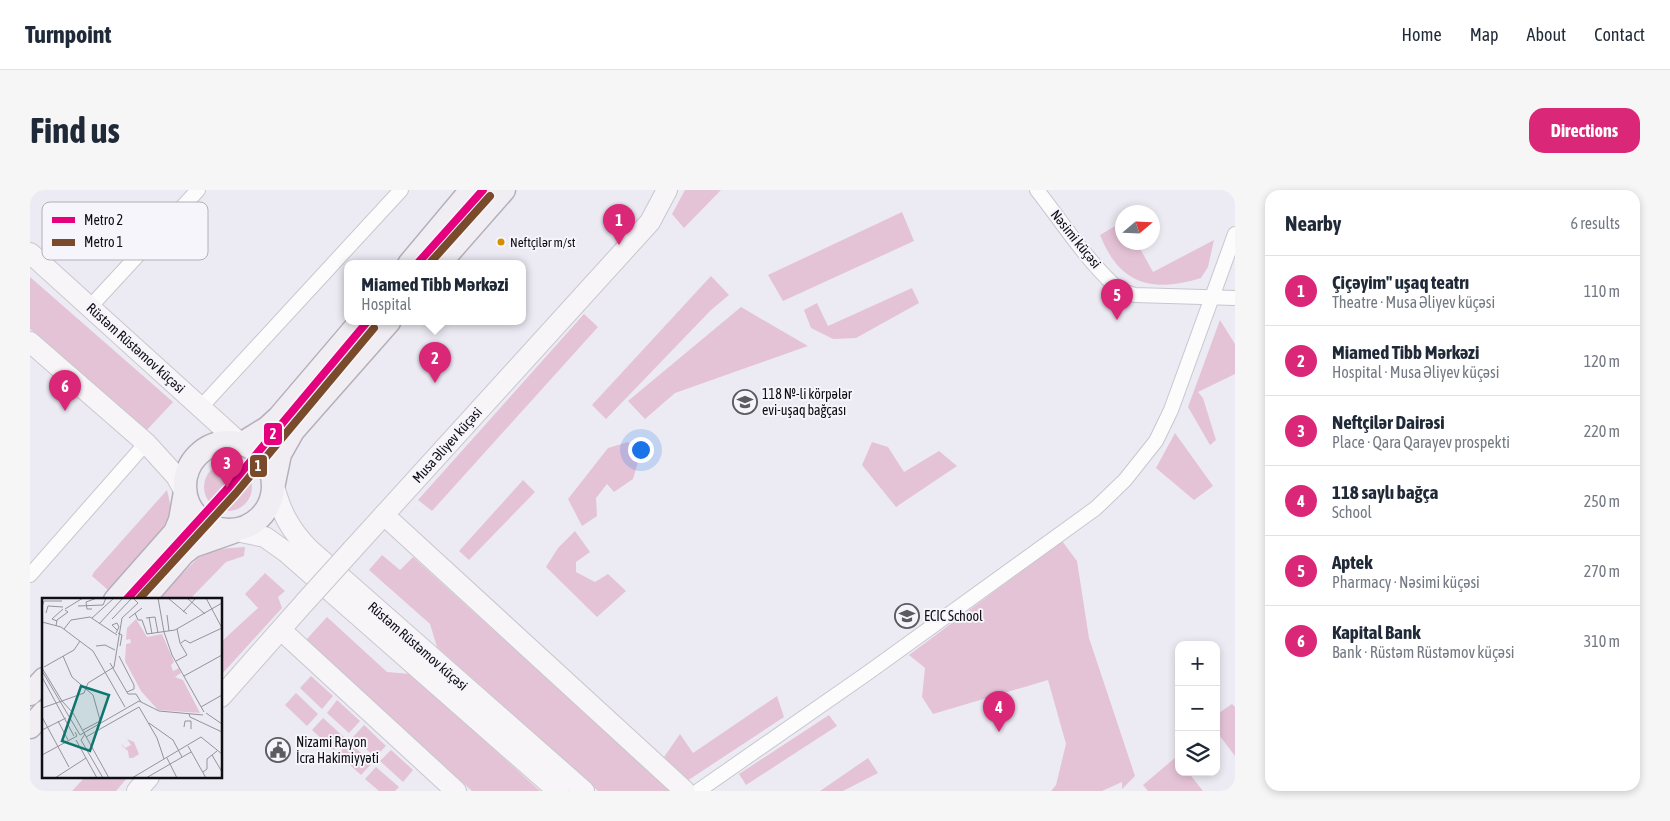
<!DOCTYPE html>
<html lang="en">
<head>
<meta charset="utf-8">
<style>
	:root { --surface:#fff; --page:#f6f6f7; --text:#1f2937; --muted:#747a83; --line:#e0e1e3; --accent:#db2777 }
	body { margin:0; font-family:"Asap Condensed",sans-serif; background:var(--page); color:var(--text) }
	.controls { position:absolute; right:15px; bottom:15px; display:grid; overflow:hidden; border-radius:10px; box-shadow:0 2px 8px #0003 }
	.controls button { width:45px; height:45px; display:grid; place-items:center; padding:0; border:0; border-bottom:1px solid var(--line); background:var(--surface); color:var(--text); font:25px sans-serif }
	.compass { position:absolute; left:1085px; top:15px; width:45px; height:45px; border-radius:50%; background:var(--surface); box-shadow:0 2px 8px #0003; rotate:71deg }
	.you { position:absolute; left:610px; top:259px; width:18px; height:18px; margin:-12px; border:4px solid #fff; border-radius:50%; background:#1a73e8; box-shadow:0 0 0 8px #1a73e833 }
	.badge { display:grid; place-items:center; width:32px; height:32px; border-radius:50%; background:var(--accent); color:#fff; font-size:16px; font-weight:700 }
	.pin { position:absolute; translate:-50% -41px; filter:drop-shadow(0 1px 2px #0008) }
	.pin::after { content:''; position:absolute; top:26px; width:18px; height:15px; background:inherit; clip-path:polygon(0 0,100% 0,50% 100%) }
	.popup { position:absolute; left:314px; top:70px; width:182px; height:65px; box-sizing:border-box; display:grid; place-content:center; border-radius:10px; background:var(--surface); filter:drop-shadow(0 1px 4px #0005); font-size:16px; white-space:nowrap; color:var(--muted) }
	.popup b { font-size:19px; color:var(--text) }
	.popup::after { content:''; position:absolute; left:50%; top:100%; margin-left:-10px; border:10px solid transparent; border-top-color:var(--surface) }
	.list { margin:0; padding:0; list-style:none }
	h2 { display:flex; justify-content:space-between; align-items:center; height:65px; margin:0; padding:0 20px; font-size:21px }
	h2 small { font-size:16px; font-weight:400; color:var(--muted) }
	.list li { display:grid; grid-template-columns:32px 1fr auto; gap:15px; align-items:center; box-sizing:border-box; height:70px; padding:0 20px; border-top:1px solid var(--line) }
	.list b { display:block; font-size:19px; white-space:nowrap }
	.list p { margin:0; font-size:16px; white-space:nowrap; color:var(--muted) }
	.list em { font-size:16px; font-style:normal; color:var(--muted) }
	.icon { flex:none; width:28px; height:28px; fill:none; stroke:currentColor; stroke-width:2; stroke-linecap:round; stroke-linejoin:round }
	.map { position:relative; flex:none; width:1205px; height:601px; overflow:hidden; border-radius:15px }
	header { display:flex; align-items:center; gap:30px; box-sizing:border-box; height:70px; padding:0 25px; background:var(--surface); border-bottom:1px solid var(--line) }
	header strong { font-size:24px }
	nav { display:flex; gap:28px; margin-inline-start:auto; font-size:18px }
	.intro { display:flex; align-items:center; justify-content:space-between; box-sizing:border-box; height:120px; padding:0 30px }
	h1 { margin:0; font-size:35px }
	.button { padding:12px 22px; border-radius:15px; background:var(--accent); color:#fff; font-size:18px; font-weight:700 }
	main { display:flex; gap:30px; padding:0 30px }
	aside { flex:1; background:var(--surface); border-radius:15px; box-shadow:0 2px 8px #0003 }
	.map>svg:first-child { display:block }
	.green { fill:#e5c3d7 }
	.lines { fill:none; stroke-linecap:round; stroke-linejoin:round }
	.street-casing { stroke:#c8c7ce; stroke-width:16 }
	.secondary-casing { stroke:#c8c7ce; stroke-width:22 }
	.primary-casing { stroke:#b6afbb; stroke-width:25 }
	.street { stroke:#fcfcfd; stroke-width:14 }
	.secondary { stroke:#f7f5f8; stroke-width:20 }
	.primary { stroke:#f1eef3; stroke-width:22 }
	.secondary-bridge-casing { stroke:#c8c7ce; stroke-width:22; stroke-linecap:butt }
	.secondary-bridge { stroke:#f7f5f8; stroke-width:20 }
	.metro-1-casing { stroke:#f6f5fc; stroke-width:11 }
	.metro-2-casing { stroke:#f6f5fc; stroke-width:11 }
	.metro-1 { stroke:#e5007d; stroke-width:8 }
	.metro-2 { stroke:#7a4b2a; stroke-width:8 }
	.bus-dot { fill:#d48f03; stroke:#f6f5fc; stroke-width:2 }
	.labels { text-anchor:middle; stroke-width:4; stroke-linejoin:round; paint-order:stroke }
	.bus-label { font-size:13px; fill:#0f0e13; stroke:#f6f5fc; text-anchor:start }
	.street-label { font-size:14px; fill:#0f0e13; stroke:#f6f5fc }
	.poi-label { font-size:14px; fill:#0f0e13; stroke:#f6f5fc; text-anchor:start }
	.inset-road { fill:none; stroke:#94939a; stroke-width:1 }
	.view { fill:#0f766e; fill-opacity:0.15; stroke:#0f766e; stroke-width:2.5 }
	.inset-edge { fill:none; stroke:#0f0e13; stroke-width:2.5 }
	.key { fill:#f6f5fc; stroke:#b1b0b6; stroke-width:1 }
	.key-label { font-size:14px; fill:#0f0e13 }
	.line-badge { stroke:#f6f5fc; stroke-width:2 }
	.badge-label { font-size:14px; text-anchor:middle; font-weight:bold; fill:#fff }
</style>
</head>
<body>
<header>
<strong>Turnpoint</strong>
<nav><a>Home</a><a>Map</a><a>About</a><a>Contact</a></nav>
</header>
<div class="intro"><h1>Find us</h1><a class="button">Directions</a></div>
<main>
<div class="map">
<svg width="1205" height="601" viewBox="0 0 1205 601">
	<rect width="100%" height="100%" fill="#ecebf4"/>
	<g class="green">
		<polygon points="655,0 691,0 654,38 642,24"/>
		<polygon points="872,22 884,51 753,111 738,85"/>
		<path d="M1092 32V52L1107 53 1123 82 1184 50 1178 77 1171 88C1122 103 1090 95 1070 45Z"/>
		<polygon points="681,86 699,105 681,120 576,229 562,215"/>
		<polygon points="0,87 143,212 116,241 0,139"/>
		<polygon points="882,98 889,113 826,148 803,149 781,138 774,120 787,113 798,136"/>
		<polygon points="711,117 778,156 645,203 615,229 598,211"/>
		<polygon points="554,124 568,137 402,321 388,310"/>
		<polygon points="1190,130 1205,154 1205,184 1168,202 1173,208 1186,250 1180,255 1158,217"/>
		<polygon points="1145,243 1183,296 1164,310 1126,278"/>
		<polygon points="598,252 610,265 603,289 584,302 577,294 566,308 567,326 552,336 538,309 578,258"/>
		<polygon points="842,252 858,257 874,282 909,261 927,276 866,317 832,275"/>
		<circle cx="198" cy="297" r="24"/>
		<polygon points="493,290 505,302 439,370 429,361"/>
		<path d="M137 300C138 305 140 311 140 316 141 342 95 381 78 400L62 386 64 382Z"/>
		<polygon points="545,341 560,362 546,372 546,382 565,392 578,384 596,401 567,427 516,377 528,358"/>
		<polygon points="1032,351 1047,371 1059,448 1105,586 1092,599 1092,592 1072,601 1021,601 1026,595 1036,554 1018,490 903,524 892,507 895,478 879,465"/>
		<polygon points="215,357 214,366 196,372 159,410 126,410 169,367 187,359"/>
		<polygon points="352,365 370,380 383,367 640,601 568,601 407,457 400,434 339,380"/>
		<polygon points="235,383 255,401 248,407 252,418 191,485 191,461 193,459 191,452 228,418 215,404"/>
		<polygon points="297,427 357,482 381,484 510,601 442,601 275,451"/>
		<polygon points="281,486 303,506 292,519 270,498"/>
		<polygon points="266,503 288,524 277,536 255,515"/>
		<polygon points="747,506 754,527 657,591 634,567 650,544 663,563"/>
		<polygon points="307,510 330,531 319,543 297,523"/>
		<polygon points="1202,514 1205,517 1205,566 1186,541 1186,525"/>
		<polygon points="799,525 807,536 716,595 709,584"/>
		<polygon points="293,528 315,548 304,560 282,540"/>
		<polygon points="334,535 356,556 345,567 323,547"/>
		<polygon points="319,552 342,573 331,585 308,564"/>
		<polygon points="361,560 383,580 373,592 350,571"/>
		<polygon points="1146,567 1149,570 1149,582 1158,582 1173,601 1118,601 1113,595"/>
		<polygon points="838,568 848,583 813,601 790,601"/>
		<polygon points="346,577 369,597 365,601 349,601 335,589"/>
		<polygon points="55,587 98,587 86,601 42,601"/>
	</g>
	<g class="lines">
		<defs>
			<g id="street">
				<path d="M1007 0C1032 32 1055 68 1084 95 1090 101 1097 103 1105 105L1205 108"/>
				<polyline points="60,117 168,0"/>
				<polyline points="171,217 371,0"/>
				<polyline points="0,385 116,253"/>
				<polyline points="668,601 839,482 1066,318 1095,290 1126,251 1141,220 1205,44"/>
			</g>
			<g id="secondary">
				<polyline points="0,63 211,254"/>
				<polyline points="0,152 116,253 146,286 155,302"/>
				<path d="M244 296C251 322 260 340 279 359L554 601"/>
				<polyline points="354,325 655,601"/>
				<polyline points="206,341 235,347 256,362 528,601"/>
				<polyline points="322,360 620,32 637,0"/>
				<polyline points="251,440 426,601"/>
				<polyline points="191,507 275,412"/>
				<polyline points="107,601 119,587"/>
			</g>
			<g id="primary">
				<polyline points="379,74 441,0"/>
				<polyline points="409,74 474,0"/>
				<circle cx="199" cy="296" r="44"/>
				<polyline points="211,254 237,238 249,227 330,132"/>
				<polyline points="244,293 250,264 263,241 359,132"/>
				<polyline points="85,410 145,342 150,330 155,302"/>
				<polyline points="113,410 153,364 163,356 203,342"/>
				<polyline points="0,504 14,489"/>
				<polyline points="0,537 14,522"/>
			</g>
		</defs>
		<use href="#street" class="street-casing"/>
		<use href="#secondary" class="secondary-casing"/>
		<use href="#primary" class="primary-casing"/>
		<use href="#street" class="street"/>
		<use href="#secondary" class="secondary"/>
		<use href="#primary" class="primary"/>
		<defs>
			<polyline id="secondary-bridge" points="275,412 322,360"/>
		</defs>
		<use href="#secondary-bridge" class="secondary-bridge-casing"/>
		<use href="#secondary-bridge" class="secondary-bridge"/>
		<defs>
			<g id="metro-1">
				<polyline points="387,74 453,0"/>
				<polyline points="96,410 199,297 337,132"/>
			</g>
			<g id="metro-2">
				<polyline points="399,74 460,6"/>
				<polyline points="108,410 206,303 344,138"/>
			</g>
		</defs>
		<use href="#metro-1" class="metro-1-casing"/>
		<use href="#metro-2" class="metro-2-casing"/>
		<use href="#metro-1" class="metro-1"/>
		<use href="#metro-2" class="metro-2"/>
	</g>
	<defs>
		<symbol id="school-ring" viewBox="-11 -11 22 22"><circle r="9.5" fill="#f6f5fc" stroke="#5c5b62" stroke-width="1.5"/><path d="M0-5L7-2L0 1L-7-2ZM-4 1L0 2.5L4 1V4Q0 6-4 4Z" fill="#5c5b62"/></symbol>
		<symbol id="civic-ring" viewBox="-11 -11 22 22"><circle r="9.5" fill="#f6f5fc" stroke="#5c5b62" stroke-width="1.5"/><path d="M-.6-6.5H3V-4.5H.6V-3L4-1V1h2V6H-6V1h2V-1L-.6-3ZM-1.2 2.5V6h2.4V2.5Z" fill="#5c5b62"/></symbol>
	</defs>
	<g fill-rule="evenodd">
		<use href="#school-ring" x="701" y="198" width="28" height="28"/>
		<use href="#school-ring" x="863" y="412" width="28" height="28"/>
		<use href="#civic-ring" x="234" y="546" width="28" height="28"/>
	</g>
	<circle class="bus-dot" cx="471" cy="52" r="4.5"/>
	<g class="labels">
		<g class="bus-label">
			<text x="480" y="57">Neftçilər m/st</text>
		</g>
		<g class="street-label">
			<text transform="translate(1046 49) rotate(51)" y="5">Nəsimi küçəsi</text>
			<text transform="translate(106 158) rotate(42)" y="5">Rüstəm Rüstəmov küçəsi</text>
			<text transform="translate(417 255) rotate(-48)" y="5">Musa Əliyev küçəsi</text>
			<text transform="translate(388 456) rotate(41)" y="5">Rüstəm Rüstəmov küçəsi</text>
		</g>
		<g class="poi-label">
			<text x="732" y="209">118 №-li körpələr<tspan x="732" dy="16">evi-uşaq bağçası</tspan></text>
			<text x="894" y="431">ECIC School</text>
			<text x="266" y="557">Nizami Rayon<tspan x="266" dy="16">İcra Hakimiyyəti</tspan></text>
		</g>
	</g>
	<g transform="translate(12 408)">
		<rect width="180" height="180" fill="#ecebf4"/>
		<path d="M94 21 105 39 120 36 132 64 129 67 131 73 137 70 139 75 133 79 141 82 158 115 116 112 99 93 83 63 84 46 89 45 88 41 84 42 85 30ZM85 141 92 144 97 156 91 160H87L86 153 81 149 79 145 83 150 89 147Z" fill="#e5c3d7"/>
		<path class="inset-road" d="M116 0 122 34M126 0 145 16M145 0 163 16M164 0 180 30M36 8 61 7 64 0M0 9 2 3H20M23 11 41 0M50 11H45L44 4 55 0M141 14 154 0M4 15 6 8 21 9M93 15 96 22H100L105 36 133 32 180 5M125 17 127 33M107 19 110 36M50 20 72 0M87 20 100 10M104 20 113 19 116 35M70 21 90 0M15 23 10 21 21 11M0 24 19 29 51 53 83 109M57 26 81 0M14 28 15 22 26 14 23 12M22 31 29 22 48 19 75 37M122 34 130 57 162 114M74 35 77 29 75 25 70 27 75 32M76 35 80 37 78 48M139 45 143 42 148 45 180 30M54 48 63 47 73 52M21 58 30 79 51 97 58 122M77 58 92 87V91L85 94M134 63 145 57 138 45 135 31M68 65 86 96H94L99 104M2 69 32 52 38 43M0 70 20 103 42 95 46 85 72 69 80 20 96 5 91 0M0 73 38 137 97 103 117 113 161 117M142 78 180 57M0 79 32 138M97 109 115 140 122 161M159 109 180 97M0 110 20 103 31 115 67 180M164 115 180 126M147 116 148 119 180 134M0 119 27 169M16 123 26 142M107 125 131 142 140 159M142 129 143 123H149V131M0 132 24 120M41 132 58 123M43 136 39 142 61 180M44 139 97 109M34 142 55 180M146 148 164 180M0 157 35 138 33 134M170 157 180 174M125 160 135 180M161 174 165 171V161L175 153M13 180 44 160M90 180 159 139 180 156M104 180 149 154"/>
		<path class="view" d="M39 88 67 97 48 153 20 143Z"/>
		<rect width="180" height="180" class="inset-edge"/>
	</g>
	<rect x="12" y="12" width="166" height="58" rx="8" class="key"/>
	<rect x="22" y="27" width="23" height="6" fill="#e5007d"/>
	<rect x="22" y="49" width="23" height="7" fill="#7a4b2a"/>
	<g class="key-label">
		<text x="54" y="35">Metro 2</text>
		<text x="54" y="57">Metro 1</text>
	</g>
	<g class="line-badge">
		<rect x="233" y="232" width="20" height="24" rx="5" fill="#e5007d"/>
		<rect x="219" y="264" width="19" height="24" rx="5" fill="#7a4b2a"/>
	</g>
	<g class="badge-label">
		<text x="243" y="249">2</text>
		<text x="228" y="281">1</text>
	</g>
</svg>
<div class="controls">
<button>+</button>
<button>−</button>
<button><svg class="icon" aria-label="layers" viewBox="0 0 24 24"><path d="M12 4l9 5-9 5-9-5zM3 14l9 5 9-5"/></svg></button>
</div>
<svg class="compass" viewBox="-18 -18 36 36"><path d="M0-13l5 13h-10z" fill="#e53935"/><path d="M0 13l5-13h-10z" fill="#747a83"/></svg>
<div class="you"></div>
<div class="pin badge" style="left:589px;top:55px">1</div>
<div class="pin badge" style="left:405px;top:193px">2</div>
<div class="popup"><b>Miamed Tibb Mərkəzi</b>Hospital</div>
<div class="pin badge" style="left:197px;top:298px">3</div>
<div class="pin badge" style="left:969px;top:542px">4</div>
<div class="pin badge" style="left:1087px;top:130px">5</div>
<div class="pin badge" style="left:35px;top:221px">6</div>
</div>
<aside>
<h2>Nearby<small>6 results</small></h2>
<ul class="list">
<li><span class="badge">1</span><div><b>Çiçəyim&quot; uşaq teatrı</b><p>Theatre · Musa Əliyev küçəsi</p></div><em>110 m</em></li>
<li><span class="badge">2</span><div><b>Miamed Tibb Mərkəzi</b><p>Hospital · Musa Əliyev küçəsi</p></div><em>120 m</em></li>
<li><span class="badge">3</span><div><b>Neftçilər Dairəsi</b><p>Place · Qara Qarayev prospekti</p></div><em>220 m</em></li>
<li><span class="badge">4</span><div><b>118 saylı bağça</b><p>School</p></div><em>250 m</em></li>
<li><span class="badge">5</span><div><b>Aptek</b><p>Pharmacy · Nəsimi küçəsi</p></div><em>270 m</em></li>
<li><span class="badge">6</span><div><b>Kapital Bank</b><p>Bank · Rüstəm Rüstəmov küçəsi</p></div><em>310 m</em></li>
</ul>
</aside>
</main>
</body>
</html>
